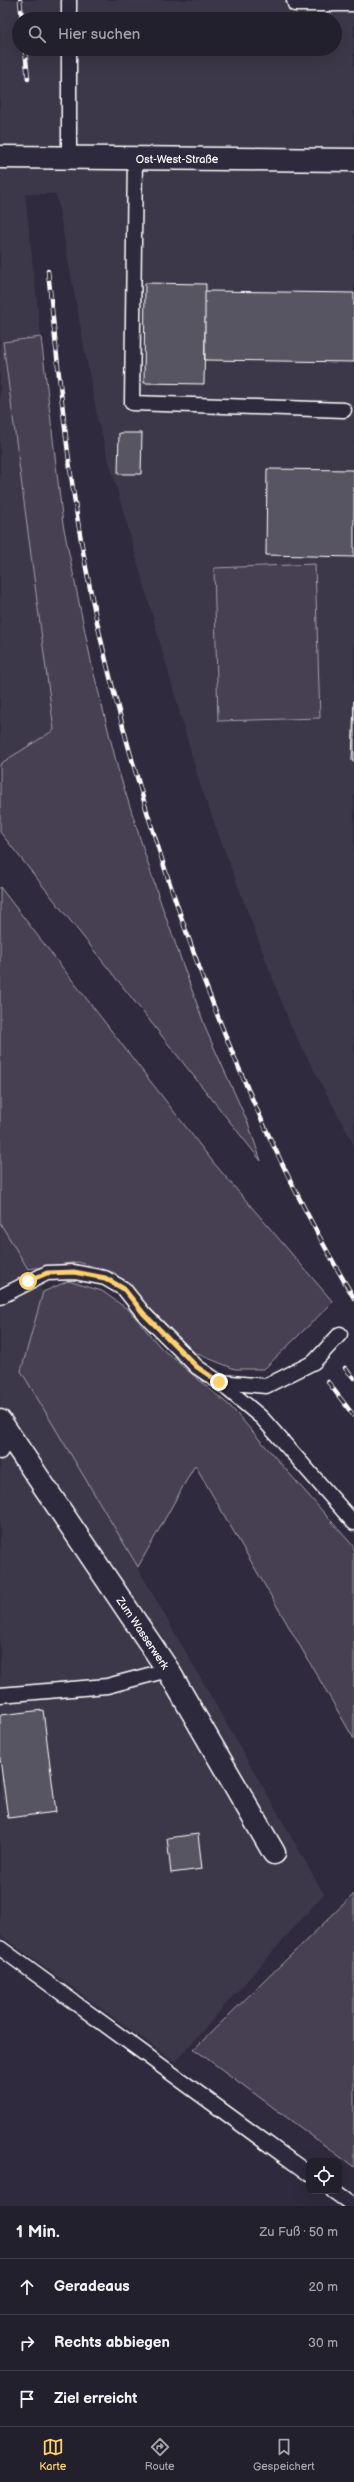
<!DOCTYPE html>
<html lang="de">
<head>
<meta charset="utf-8">
<style>
	:root { --surface:#23202e; --page:#2f2d3a; --text:#f1f3f6; --muted:#a3a3aa; --line:#403e4a; --accent:#ffd166 }
	body { margin:0; font-family:"Balsamiq Sans",sans-serif; background:var(--page); color:var(--text) }
	.controls { position:absolute; right:12px; bottom:12px; display:grid; overflow:hidden; border-radius:8px; box-shadow:0 4px 16px #0002 }
	.controls button { width:36px; height:36px; display:grid; place-items:center; padding:0; border:0; border-bottom:1px solid var(--line); background:var(--surface); color:var(--text); font:20px sans-serif }
	.stop { position:absolute; width:12px; height:12px; margin:-9px; border:3px solid #ffd166; border-radius:50%; background:#fff }
	.stop.end { background:#ffd166; border-color:#fff; box-shadow:0 1px 4px #0008 }
	.list { margin:0; padding:0; list-style:none }
	h2 { display:flex; justify-content:space-between; align-items:center; height:52px; margin:0; padding:0 16px; font-size:17px }
	h2 small { font-size:13px; font-weight:400; color:var(--muted) }
	.list li { display:grid; grid-template-columns:26px 1fr auto; gap:12px; align-items:center; box-sizing:border-box; height:56px; padding:0 16px; border-top:1px solid var(--line) }
	.list b { display:block; font-size:15px; white-space:nowrap }
	.list em { font-size:13px; font-style:normal; color:var(--muted) }
	.icon { flex:none; width:22px; height:22px; fill:none; stroke:currentColor; stroke-width:2; stroke-linecap:round; stroke-linejoin:round }
	.map { position:relative; flex:none; width:354px; height:2206px; overflow:hidden }
	.search { position:absolute; background:var(--surface); box-shadow:0 4px 16px #0002; left:12px; right:12px; top:12px; height:44px; display:flex; align-items:center; gap:10px; box-sizing:border-box; padding:0 14px; border-radius:22px; color:var(--muted); font-size:15px }
	.sheet { height:220px; background:var(--surface) }
	nav { display:flex; justify-content:space-around; align-items:center; box-sizing:border-box; height:56px; border-top:1px solid var(--line); background:var(--surface); font-size:11px; color:var(--muted) }
	nav a { display:grid; justify-items:center; gap:2px }
	nav .on { color:var(--accent) }
	.map>svg:first-child { display:block }
	.built { fill:#3c3749; fill-rule:evenodd }
	.green { fill:#464152; stroke:#a2a0a8 }
	.building { fill:#595564; stroke:#fff }
	.lines { fill:none; stroke-linecap:round; stroke-linejoin:round }
	.lane-casing { stroke:#fff; stroke-width:17 }
	.street-casing { stroke:#fff; stroke-width:25 }
	.lane { stroke:#2f2a3d; stroke-width:14 }
	.street { stroke:#2f2a3d; stroke-width:22 }
	.rail-casing { stroke:#fff; stroke-width:4.5 }
	.rail { stroke:#2f2a3d; stroke-width:3; stroke-dasharray:9; stroke-linecap:butt }
	.route { stroke:#ffd166; stroke-width:5 }
	.labels { text-anchor:middle; stroke-width:3; stroke-linejoin:round; paint-order:stroke }
	.street-label { font-size:11px; fill:#fff; stroke:#2f2a3d }
</style>
</head>
<body>
<div class="map">
<svg width="354" height="2206" viewBox="0 0 354 2206">
	<rect width="100%" height="100%" fill="#2f2a3d"/>
	<filter id="ink" filterUnits="userSpaceOnUse"><feTurbulence type="fractalNoise" baseFrequency=".025" numOctaves="2"/><feDisplacementMap in="SourceGraphic" scale="8" xChannelSelector="R" yChannelSelector="G"/><feConvolveMatrix kernelMatrix="1 2 1 2 8 2 1 2 1" color-interpolation-filters="sRGB"/></filter>
	<g filter="url(#ink)">
		<g class="built">
			<path d="M0 0H354V1145L291 1027 200 785 98 422 56 194H25L41 337 3 343 54 730 0 764ZM19 19H335V49H19Z"/>
			<polygon points="0,1223 43,1292 21,1371 115,1528 324,1894 175,2062 0,1935"/>
		</g>
		<g class="green">
			<polygon points="41,337 63,524 92,666 118,769 158,895 207,1032 248,1123 261,1161 0,832 0,764 54,730 3,342"/>
			<polygon points="315,564 320,718 218,721 214,568"/>
			<polygon points="0,887 213,1162 333,1302 264,1369 235,1369 195,1353 115,1273 78,1262 28,1269 0,1223"/>
			<polygon points="68,1281 102,1291 130,1311 161,1348 230,1406 354,1547 354,1739 195,1465 138,1567 21,1371 43,1292"/>
			<polygon points="354,1894 354,2167 194,2049"/>
		</g>
		<g class="building">
			<polygon points="145,283 206,284 204,384 144,383"/>
			<polygon points="205,291 354,293 354,362 205,360"/>
			<polygon points="119,433 142,433 141,474 118,474"/>
			<polygon points="267,469 354,470 354,557 266,555"/>
			<polygon points="354,700 354,761 352,761"/>
			<polygon points="43,1710 56,1812 8,1818 0,1759 0,1715"/>
			<polygon points="198,1834 202,1869 171,1873 167,1838"/>
		</g>
		<g class="lines">
			<defs>
				<g id="lane">
					<polyline points="69,0 69,19"/>
					<polyline points="294,0 295,4 354,4"/>
					<polyline points="69,49 69,158"/>
					<polyline points="135,158 132,403 344,410"/>
					<polyline points="0,1297 47,1273 74,1272 105,1278 124,1289 144,1314 197,1367 219,1382 266,1386 314,1362 340,1334"/>
					<polyline points="219,1382 262,1418 354,1523"/>
					<polyline points="0,1452 10,1437"/>
					<polyline points="0,1695 107,1686 168,1670"/>
					<polyline points="0,1948 309,2174"/>
					<polyline points="333,2191 354,2206"/>
				</g>
				<g id="street">
					<polyline points="0,157 354,160"/>
					<polyline points="0,1421 168,1670 274,1853"/>
				</g>
			</defs>
			<use href="#lane" class="lane-casing"/>
			<use href="#street" class="street-casing"/>
			<use href="#lane" class="lane"/>
			<use href="#street" class="street"/>
			<defs>
				<g id="rail">
					<polyline points="20,0 22,19"/>
					<polyline points="25,49 28,79"/>
					<path d="M48 271C59 374 68 477 88 578 103 658 125 737 148 815 199 983 264 1146 354 1298"/>
					<polyline points="345,1368 354,1378"/>
					<polyline points="328,1382 354,1416"/>
				</g>
			</defs>
			<use href="#rail" class="rail-casing"/>
			<use href="#rail" class="rail"/>
		</g>
	</g>
	<g class="lines" filter="url(#ink)">
		<polyline class="route" points="28,1281 47,1273 74,1272 105,1278 124,1289 144,1314 197,1367 219,1382"/>
	</g>
	<g class="labels">
		<g class="street-label">
			<text x="177" y="163">Ost-West-Straße</text>
			<text transform="translate(143 1633) rotate(56)" y="4">Zum Wasserwerk</text>
		</g>
	</g>
</svg>
<div class="controls">
<button><svg class="icon" aria-label="locate" viewBox="0 0 24 24"><circle cx="12" cy="12" r="6"/><path d="M12 2v4M12 18v4M2 12h4M18 12h4"/></svg></button>
</div>
<div class="stop" style="left:28px;top:1281px"></div>
<div class="stop end" style="left:219px;top:1382px"></div>
<div class="search"><svg class="icon" aria-label="search" viewBox="0 0 24 24"><circle cx="10" cy="10" r="6"/><path d="M15 15l6 6"/></svg>Hier suchen</div>
</div>
<section class="sheet">
<h2>1 Min.<small>Zu Fuß · 50 m</small></h2>
<ul class="list">
<li><svg class="icon" aria-label="ahead" viewBox="0 0 24 24"><path d="M12 20V5M6 11l6-6 6 6"/></svg><div><b>Geradeaus</b></div><em>20 m</em></li>
<li><svg class="icon" aria-label="right" viewBox="0 0 24 24"><path d="M7 20v-9h11M14 6l5 5-5 5"/></svg><div><b>Rechts abbiegen</b></div><em>30 m</em></li>
<li><svg class="icon" aria-label="arrive" viewBox="0 0 24 24"><path d="M6 21V4h12l-3 4 3 4H6"/></svg><div><b>Ziel erreicht</b></div></li>
</ul>
</section>
<nav>
<a class="on"><svg class="icon" aria-label="map" viewBox="0 0 24 24"><path d="M3 6l6-2 6 2 6-2v14l-6 2-6-2-6 2zM9 4v14M15 6v14"/></svg>Karte</a>
<a><svg class="icon" aria-label="directions" viewBox="0 0 24 24"><path d="M12 3l9 9-9 9-9-9zM9 14v-3h6M13 9l2 2-2 2"/></svg>Route</a>
<a><svg class="icon" aria-label="saved" viewBox="0 0 24 24"><path d="M7 4h10v16l-5-4-5 4z"/></svg>Gespeichert</a>
</nav>
</body>
</html>
